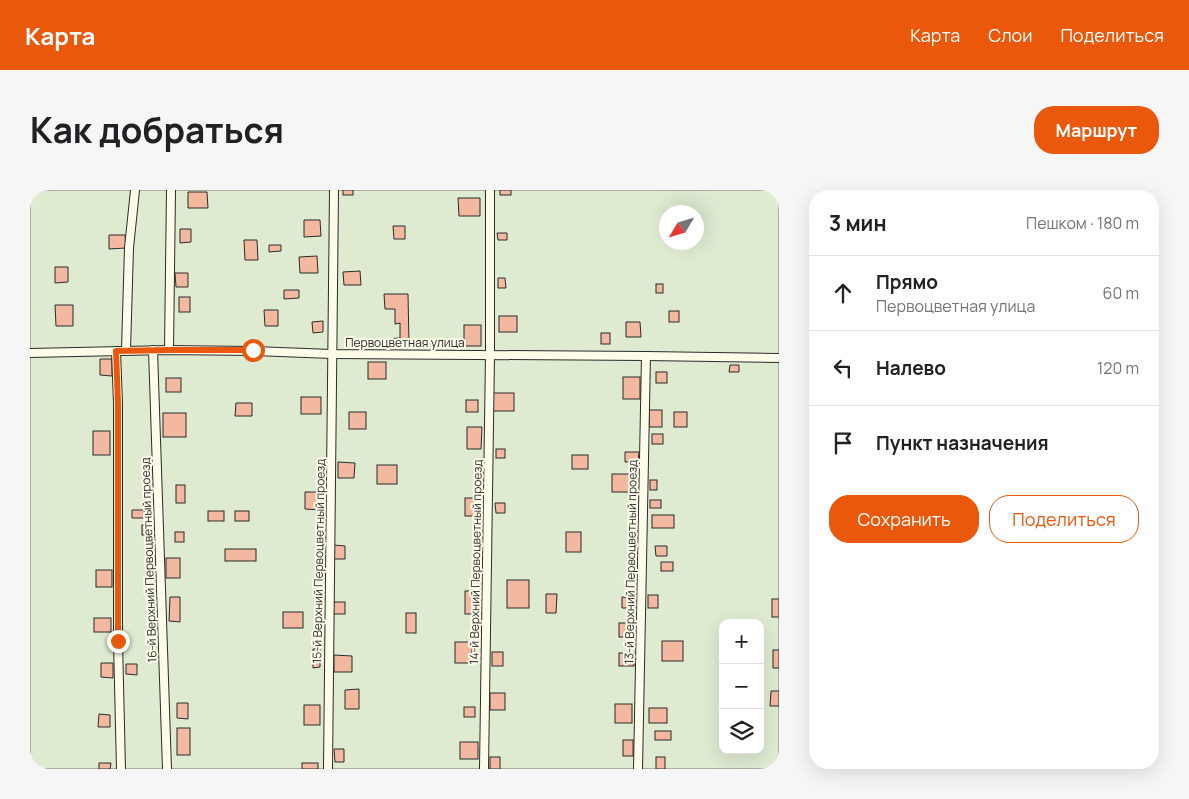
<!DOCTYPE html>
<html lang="ru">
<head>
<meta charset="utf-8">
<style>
	:root { --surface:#fff; --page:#f6f6f6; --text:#202124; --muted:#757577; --line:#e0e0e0; --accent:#ea580c }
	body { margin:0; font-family:Manrope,sans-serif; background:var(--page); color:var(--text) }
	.controls { position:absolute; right:15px; bottom:15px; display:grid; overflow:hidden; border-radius:10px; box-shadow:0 5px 20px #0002 }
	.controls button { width:45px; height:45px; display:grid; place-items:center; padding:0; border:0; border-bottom:1px solid var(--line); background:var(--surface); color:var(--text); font:25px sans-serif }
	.compass { position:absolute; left:629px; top:15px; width:45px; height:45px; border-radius:50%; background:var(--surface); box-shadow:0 5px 20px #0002; rotate:232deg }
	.stop { position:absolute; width:15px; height:15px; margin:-11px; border:4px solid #ea580c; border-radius:50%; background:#fff }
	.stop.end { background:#ea580c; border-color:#fff; box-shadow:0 1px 5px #0008 }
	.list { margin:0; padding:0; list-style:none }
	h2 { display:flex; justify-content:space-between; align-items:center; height:65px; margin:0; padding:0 20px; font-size:21px }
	h2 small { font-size:16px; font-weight:400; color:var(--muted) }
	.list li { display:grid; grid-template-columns:32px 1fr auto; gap:15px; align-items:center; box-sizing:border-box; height:75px; padding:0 20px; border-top:1px solid var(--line) }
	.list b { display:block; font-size:19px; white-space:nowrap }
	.list p { margin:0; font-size:16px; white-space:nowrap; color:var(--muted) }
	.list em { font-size:16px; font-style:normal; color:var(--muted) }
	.actions { display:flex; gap:10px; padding:15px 20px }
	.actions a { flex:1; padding:11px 0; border:1px solid var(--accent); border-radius:20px; text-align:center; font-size:18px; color:var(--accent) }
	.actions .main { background:var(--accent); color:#fff }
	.icon { flex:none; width:28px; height:28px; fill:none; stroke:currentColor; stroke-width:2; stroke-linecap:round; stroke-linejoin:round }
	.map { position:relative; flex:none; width:749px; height:579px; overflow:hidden; border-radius:20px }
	header { display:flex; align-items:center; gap:30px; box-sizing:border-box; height:70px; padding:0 25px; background:var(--accent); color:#fff }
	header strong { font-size:24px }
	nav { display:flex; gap:28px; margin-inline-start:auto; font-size:18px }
	.intro { display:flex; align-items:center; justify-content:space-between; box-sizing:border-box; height:120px; padding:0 30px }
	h1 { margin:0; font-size:35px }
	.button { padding:12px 22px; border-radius:20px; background:var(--accent); color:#fff; font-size:18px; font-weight:700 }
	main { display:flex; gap:30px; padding:0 30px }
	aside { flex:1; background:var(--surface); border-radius:20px; box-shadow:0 5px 20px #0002 }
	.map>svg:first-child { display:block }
	.green { fill:#deebd1; stroke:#74746e; fill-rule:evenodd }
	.building { fill:#f2b8a0; stroke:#2b2b2b }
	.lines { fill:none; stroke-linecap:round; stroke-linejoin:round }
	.service-casing { stroke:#2b2b2b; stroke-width:10 }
	.service { stroke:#fdfbea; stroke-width:8 }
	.route { stroke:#ea580c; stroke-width:6 }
	.labels { text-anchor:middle; stroke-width:4; stroke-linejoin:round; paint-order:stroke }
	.street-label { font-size:12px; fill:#2b2b2b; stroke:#fdfbea }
</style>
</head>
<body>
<header>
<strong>Карта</strong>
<nav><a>Карта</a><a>Слои</a><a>Поделиться</a></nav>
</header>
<div class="intro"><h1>Как добраться</h1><a class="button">Маршрут</a></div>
<main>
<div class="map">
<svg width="749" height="579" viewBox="0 0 749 579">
	<rect width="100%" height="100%" fill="#fdfbea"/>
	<path class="green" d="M0 0H749V579H0ZM636 22H666V52H636ZM693 433H730V560H693Z"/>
	<g class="building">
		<rect x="313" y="0" width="10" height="5"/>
		<rect x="470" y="0" width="11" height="5"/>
		<polygon points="158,2 177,2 178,18 158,18"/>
		<polygon points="428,8 450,8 450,26 429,26"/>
		<polygon points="274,30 290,30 291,46 274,47"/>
		<polygon points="363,36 375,36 375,49 364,49"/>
		<polygon points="150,39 161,39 161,52 150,53"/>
		<polygon points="467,43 477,43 477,50 468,50"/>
		<polygon points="79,45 95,45 96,58 79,59"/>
		<polygon points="214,50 227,50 228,70 215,70"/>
		<polygon points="239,55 251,55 251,61 239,62"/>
		<polygon points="287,66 288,83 270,83 269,67"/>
		<polygon points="25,77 38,77 38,92 25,93"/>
		<polygon points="330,81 331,95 314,95 313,82"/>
		<polygon points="145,83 158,83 158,97 146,97"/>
		<polygon points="468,88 475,88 476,98 468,98"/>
		<rect x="626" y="94" width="7" height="9"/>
		<polygon points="254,100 269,100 269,108 254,109"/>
		<polygon points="354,104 378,104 379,155 356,156 355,149 370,148 370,133 365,134 365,119 355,119"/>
		<rect x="149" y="107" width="11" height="15"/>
		<polygon points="25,115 43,115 43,136 26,136"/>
		<polygon points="234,120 248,120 248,136 235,136"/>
		<rect x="639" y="121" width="10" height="11"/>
		<rect x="469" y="126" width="18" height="16"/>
		<polygon points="293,131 293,142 283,143 282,132"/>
		<polygon points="596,132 610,132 611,147 596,147"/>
		<rect x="434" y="135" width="17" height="21"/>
		<rect x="571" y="143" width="9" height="11"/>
		<polygon points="70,169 82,169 82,186 70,185"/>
		<rect x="338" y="172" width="18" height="17"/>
		<polygon points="700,175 709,175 709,182 699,182"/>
		<rect x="626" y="182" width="11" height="11"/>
		<rect x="593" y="187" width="17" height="22"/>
		<rect x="136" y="188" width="15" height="14"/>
		<rect x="463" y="203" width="21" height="18"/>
		<rect x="271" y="207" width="20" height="17"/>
		<rect x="436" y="210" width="12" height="12"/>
		<polygon points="206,213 222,213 222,226 205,226"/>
		<rect x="619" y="220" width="13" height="17"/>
		<rect x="319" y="222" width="17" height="17"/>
		<rect x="644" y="222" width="13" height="15"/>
		<rect x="133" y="223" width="23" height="24"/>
		<polygon points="437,237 452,237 451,259 437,259"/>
		<rect x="63" y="241" width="17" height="24"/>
		<rect x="622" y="244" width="11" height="10"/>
		<rect x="466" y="259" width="9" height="9"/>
		<polygon points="595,262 609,262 608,272 595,272"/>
		<rect x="542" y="265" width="16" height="14"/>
		<polygon points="308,272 325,273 324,288 308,288"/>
		<rect x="347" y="275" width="20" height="19"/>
		<rect x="582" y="284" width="19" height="18"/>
		<rect x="620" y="290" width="7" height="10"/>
		<rect x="146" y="295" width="9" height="18"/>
		<polygon points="275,302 292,302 292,320 275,319"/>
		<rect x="435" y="308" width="14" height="18"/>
		<rect x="620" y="310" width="11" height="8"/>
		<polygon points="465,313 475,313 475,323 466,323"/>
		<polygon points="102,320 114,320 115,328 102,328"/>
		<rect x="178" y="321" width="16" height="10"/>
		<rect x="205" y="321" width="14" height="10"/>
		<rect x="622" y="325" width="22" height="13"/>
		<rect x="112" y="335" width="9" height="10"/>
		<rect x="145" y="342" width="9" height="10"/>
		<rect x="536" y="342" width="15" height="20"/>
		<polygon points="304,355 315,356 315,369 304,369"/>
		<polygon points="625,356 637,356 637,366 626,366"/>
		<rect x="195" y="359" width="31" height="12"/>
		<polygon points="598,361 610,362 610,373 598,373"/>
		<rect x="136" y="368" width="14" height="20"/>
		<rect x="631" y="372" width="12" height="9"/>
		<rect x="66" y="380" width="16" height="17"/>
		<rect x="477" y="390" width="22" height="28"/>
		<rect x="435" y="401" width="13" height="23"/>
		<polygon points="516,404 527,404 526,423 516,423"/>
		<rect x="618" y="405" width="10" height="13"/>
		<polygon points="140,407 150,407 150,432 139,431"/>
		<polygon points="592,407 605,408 605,418 592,418"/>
		<rect x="742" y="409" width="7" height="18"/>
		<rect x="302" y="412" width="13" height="12"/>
		<rect x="253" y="422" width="20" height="16"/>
		<rect x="376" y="423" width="10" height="20"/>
		<rect x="64" y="428" width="17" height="14"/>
		<rect x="589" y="433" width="14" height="14"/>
		<rect x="632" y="451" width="21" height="20"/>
		<rect x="425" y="452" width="17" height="21"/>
		<polygon points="283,459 290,459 290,477 283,478"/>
		<rect x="743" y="460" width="6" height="18"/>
		<rect x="462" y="462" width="11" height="14"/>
		<rect x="589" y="463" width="15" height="13"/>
		<polygon points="304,465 322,466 322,482 304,482"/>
		<polygon points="71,473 83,473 83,488 71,487"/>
		<polygon points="96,474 107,474 107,485 96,484"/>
		<polygon points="329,499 329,519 315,519 315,500"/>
		<polygon points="741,501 749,501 749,516 740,516"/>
		<rect x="460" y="503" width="15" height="17"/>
		<polygon points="147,513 158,513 158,529 147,528"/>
		<rect x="585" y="514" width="17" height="19"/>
		<rect x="274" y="515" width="16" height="20"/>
		<rect x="434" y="517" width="11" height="10"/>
		<rect x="619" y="518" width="18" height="15"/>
		<polygon points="69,524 80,525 80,537 68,537"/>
		<rect x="147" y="538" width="13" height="27"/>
		<rect x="625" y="541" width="16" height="9"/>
		<rect x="593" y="550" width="10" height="16"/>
		<rect x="430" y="552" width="18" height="17"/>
		<polygon points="304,559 314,559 314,572 305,572"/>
		<rect x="460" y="567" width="10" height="12"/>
		<rect x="626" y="567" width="9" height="12"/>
		<polygon points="69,573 81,573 80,579 69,579"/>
		<rect x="272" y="573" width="16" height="6"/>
	</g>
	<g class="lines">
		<defs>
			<g id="service">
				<polyline points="96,160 99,58 105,0"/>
				<polyline points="123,160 137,579"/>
				<polyline points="139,160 141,0"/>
				<polyline points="86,161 88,214 88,451 91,579"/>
				<polyline points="0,163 139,160 223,161 302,164 616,166 749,168"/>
				<polyline points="298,579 304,0"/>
				<polyline points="454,579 460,165 460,0"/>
				<polyline points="608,579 616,166"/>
			</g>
		</defs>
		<use href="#service" class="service-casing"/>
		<use href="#service" class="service"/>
	</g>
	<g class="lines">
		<polyline class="route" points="88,451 88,214 86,161 139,160 223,160"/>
	</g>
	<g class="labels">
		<g class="street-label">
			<text x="375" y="157">Первоцветная улица</text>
			<text transform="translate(119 370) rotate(-92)" y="4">16-й Верхний Первоцветный проезд</text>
			<text transform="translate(289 371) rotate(-89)" y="4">15-й Верхний Первоцветный проезд</text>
			<text transform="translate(446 372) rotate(-89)" y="4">14-й Верхний Первоцветный проезд</text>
			<text transform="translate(601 372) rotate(-89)" y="4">13-й Верхний Первоцветный проезд</text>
		</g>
	</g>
</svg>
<div class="controls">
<button>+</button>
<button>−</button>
<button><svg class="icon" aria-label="layers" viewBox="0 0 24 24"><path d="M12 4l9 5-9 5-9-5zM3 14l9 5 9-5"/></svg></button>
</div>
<svg class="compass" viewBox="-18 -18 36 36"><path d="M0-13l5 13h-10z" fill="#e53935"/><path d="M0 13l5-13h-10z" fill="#757577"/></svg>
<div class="stop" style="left:223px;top:160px"></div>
<div class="stop end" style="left:88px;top:451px"></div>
</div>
<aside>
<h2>3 мин<small>Пешком · 180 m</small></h2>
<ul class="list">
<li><svg class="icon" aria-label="ahead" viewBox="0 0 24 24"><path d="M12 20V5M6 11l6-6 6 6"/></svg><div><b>Прямо</b><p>Первоцветная улица</p></div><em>60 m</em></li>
<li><svg class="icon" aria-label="left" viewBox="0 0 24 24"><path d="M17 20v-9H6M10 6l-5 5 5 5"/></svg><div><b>Налево</b></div><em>120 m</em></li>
<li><svg class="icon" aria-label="arrive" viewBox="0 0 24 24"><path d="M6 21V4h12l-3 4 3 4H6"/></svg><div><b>Пункт назначения</b></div></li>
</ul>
<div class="actions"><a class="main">Сохранить</a><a>Поделиться</a></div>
</aside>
</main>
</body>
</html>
